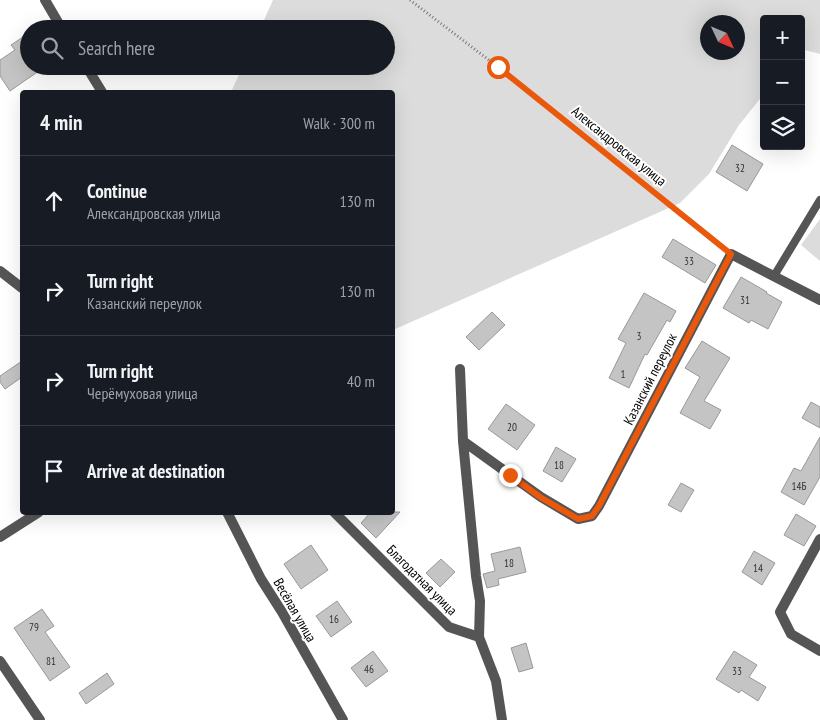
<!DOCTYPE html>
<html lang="en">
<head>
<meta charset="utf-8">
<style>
	:root { --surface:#171b24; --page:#242831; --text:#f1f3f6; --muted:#9ea1a6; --line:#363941 }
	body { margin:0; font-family:"PT Sans Narrow",sans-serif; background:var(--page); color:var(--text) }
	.controls { position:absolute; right:15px; top:15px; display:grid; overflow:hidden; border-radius:5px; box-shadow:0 5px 20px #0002 }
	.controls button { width:45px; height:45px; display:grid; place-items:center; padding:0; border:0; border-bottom:1px solid var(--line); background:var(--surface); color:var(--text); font:25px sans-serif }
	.compass { position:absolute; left:700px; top:15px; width:45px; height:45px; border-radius:50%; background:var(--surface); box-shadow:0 5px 20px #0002; rotate:134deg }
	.stop { position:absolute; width:15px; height:15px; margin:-11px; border:4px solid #ea580c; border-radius:50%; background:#fff }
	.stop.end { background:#ea580c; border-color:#fff; box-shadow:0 1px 5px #0008 }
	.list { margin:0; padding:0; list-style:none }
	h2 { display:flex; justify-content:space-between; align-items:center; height:65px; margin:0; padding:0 20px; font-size:21px }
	h2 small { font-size:16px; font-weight:400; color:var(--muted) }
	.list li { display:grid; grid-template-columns:32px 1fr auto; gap:15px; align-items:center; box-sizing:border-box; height:90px; padding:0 20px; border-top:1px solid var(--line) }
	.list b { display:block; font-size:19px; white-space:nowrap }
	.list p { margin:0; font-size:16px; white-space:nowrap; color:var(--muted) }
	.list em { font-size:16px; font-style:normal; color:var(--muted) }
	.icon { flex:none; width:28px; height:28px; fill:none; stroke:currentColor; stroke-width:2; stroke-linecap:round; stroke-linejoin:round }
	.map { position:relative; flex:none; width:820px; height:720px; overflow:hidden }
	.search { position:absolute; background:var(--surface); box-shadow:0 5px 20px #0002; left:20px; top:20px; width:375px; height:55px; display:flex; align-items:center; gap:12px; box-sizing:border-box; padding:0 18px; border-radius:28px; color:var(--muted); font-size:19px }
	.panel { position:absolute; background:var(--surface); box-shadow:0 5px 20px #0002; left:20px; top:90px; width:375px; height:425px; border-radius:5px }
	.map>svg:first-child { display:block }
	.green { fill:#dcdcdc; fill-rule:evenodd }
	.building { fill:#c4c4c4; stroke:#999 }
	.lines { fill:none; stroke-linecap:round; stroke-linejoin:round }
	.path { stroke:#777; stroke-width:3; stroke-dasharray:1 2.5; stroke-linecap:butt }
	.lane { stroke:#555; stroke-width:8 }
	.street { stroke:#555; stroke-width:10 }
	.route { stroke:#ea580c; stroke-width:6 }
	.labels { text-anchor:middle; stroke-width:4; stroke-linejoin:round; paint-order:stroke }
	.number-label { font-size:11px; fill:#313131 }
	.street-label { font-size:14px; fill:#000; stroke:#fff }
</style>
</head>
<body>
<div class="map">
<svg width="820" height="720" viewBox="0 0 820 720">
	<rect width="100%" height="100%" fill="#fff"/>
	<g class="green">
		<path d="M273 0H820V54L805 50 801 52V19H764V94L739 125 709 174 680 203 393 330 392 92H231L243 66H386V29H260ZM708 22H738V52H708Z"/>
		<polygon points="820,219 820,261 801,245"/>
	</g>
	<g class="building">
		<polygon points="29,33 29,66 46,66 10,91 0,76 0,60 15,50 11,45"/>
		<polygon points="732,145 763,164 747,191 716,172"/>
		<polygon points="673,239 716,265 705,283 662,257"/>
		<polygon points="741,277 767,292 766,293 782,302 768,329 751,320 749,323 723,308"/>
		<polygon points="644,293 676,311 670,322 667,320 647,355 645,354 629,388 609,378 626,343 618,339"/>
		<polygon points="492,312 505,325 479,350 466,337"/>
		<polygon points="702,341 730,358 704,401 721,410 710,429 680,413 700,377 685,368"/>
		<polygon points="22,361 22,377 5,389 0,382 0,376"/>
		<polygon points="811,402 820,407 820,428 802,418"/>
		<polygon points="506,404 535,425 517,450 488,429"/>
		<polygon points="820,437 820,477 804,505 781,492 794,468 801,471"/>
		<polygon points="556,447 576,459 562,482 543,471"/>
		<polygon points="681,483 694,490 681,512 668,505"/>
		<polygon points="371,512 400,512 376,538 361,523"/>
		<polygon points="796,514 816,526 804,546 784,535"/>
		<polygon points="311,545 328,570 301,589 284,564"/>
		<polygon points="520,547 526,572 498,579 499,585 487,588 483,574 495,571 491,554"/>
		<polygon points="754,551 775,563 762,585 742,572"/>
		<polygon points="441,559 455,572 440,587 426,573"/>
		<polygon points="337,601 352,622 331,637 316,616"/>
		<polygon points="42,609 54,626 45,632 70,667 50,681 14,628"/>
		<polygon points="526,643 533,668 519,672 511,648"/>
		<polygon points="373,651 388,671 366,687 351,668"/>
		<polygon points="734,651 757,665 749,677 766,687 758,701 741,690 739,693 716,679"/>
		<polygon points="107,673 114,684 86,704 79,693"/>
	</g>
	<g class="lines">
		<polyline class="path" points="410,0 498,67 721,246"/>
		<polyline class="lane" points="774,276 820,200"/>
		<g class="street">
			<polyline points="45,0 62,29"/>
			<polyline points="86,66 102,92"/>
			<polyline points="0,271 22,288"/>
			<polyline points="460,369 463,441 476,576 480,601 479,637"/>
			<polyline points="463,441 541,497 578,519 592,516 599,506 731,254 820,300"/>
			<polyline points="227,512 261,579 282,612 343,720"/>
			<polyline points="334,512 449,627 479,637 496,681 502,720"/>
			<polyline points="0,537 39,512"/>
			<polyline points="820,539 780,612 791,634 820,651"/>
			<polyline points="0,661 40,720"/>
		</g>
	</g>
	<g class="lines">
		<polyline class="route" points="498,67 731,254 599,506 592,516 578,519 540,497 510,475"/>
	</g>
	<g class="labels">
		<g class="number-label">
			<text x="740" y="172">32</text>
			<text x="689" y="265">33</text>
			<text x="745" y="304">31</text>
			<text x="639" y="340">3</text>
			<text x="623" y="378">1</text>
			<text x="512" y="431">20</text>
			<text x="559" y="469">18</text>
			<text x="799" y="490">14Б</text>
			<text x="509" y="567">18</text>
			<text x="758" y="572">14</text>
			<text x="334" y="623">16</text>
			<text x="34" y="631">79</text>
			<text x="51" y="665">81</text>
			<text x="369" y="673">46</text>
			<text x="737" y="675">33</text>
		</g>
		<g class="street-label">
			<text transform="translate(619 146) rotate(39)" y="5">Александровская улица</text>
			<text transform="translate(650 379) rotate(-63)" y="5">Казанский переулок</text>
			<text transform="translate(422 580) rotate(45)" y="5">Благодатная улица</text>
			<text transform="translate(295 610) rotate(60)" y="5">Весёлая улица</text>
		</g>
	</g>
</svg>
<div class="controls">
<button>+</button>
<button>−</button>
<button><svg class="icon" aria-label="layers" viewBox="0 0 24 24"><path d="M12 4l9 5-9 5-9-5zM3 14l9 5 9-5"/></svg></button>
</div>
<svg class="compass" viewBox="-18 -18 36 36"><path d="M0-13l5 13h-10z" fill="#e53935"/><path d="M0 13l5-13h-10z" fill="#9ea1a6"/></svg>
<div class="stop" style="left:498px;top:67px"></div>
<div class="stop end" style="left:510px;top:475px"></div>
<div class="search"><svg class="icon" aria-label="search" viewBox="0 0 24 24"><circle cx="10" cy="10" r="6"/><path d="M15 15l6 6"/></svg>Search here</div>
<section class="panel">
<h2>4 min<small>Walk · 300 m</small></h2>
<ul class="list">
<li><svg class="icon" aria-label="ahead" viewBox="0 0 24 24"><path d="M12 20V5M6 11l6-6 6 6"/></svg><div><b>Continue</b><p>Александровская улица</p></div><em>130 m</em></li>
<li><svg class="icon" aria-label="right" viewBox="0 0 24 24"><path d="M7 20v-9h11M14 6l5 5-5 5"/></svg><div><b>Turn right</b><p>Казанский переулок</p></div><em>130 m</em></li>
<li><svg class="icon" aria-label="right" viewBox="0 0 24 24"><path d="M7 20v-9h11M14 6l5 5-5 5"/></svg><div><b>Turn right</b><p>Черёмуховая улица</p></div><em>40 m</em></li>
<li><svg class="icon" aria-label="arrive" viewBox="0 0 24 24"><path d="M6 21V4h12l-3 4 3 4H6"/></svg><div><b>Arrive at destination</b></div></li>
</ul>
</section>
</div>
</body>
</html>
